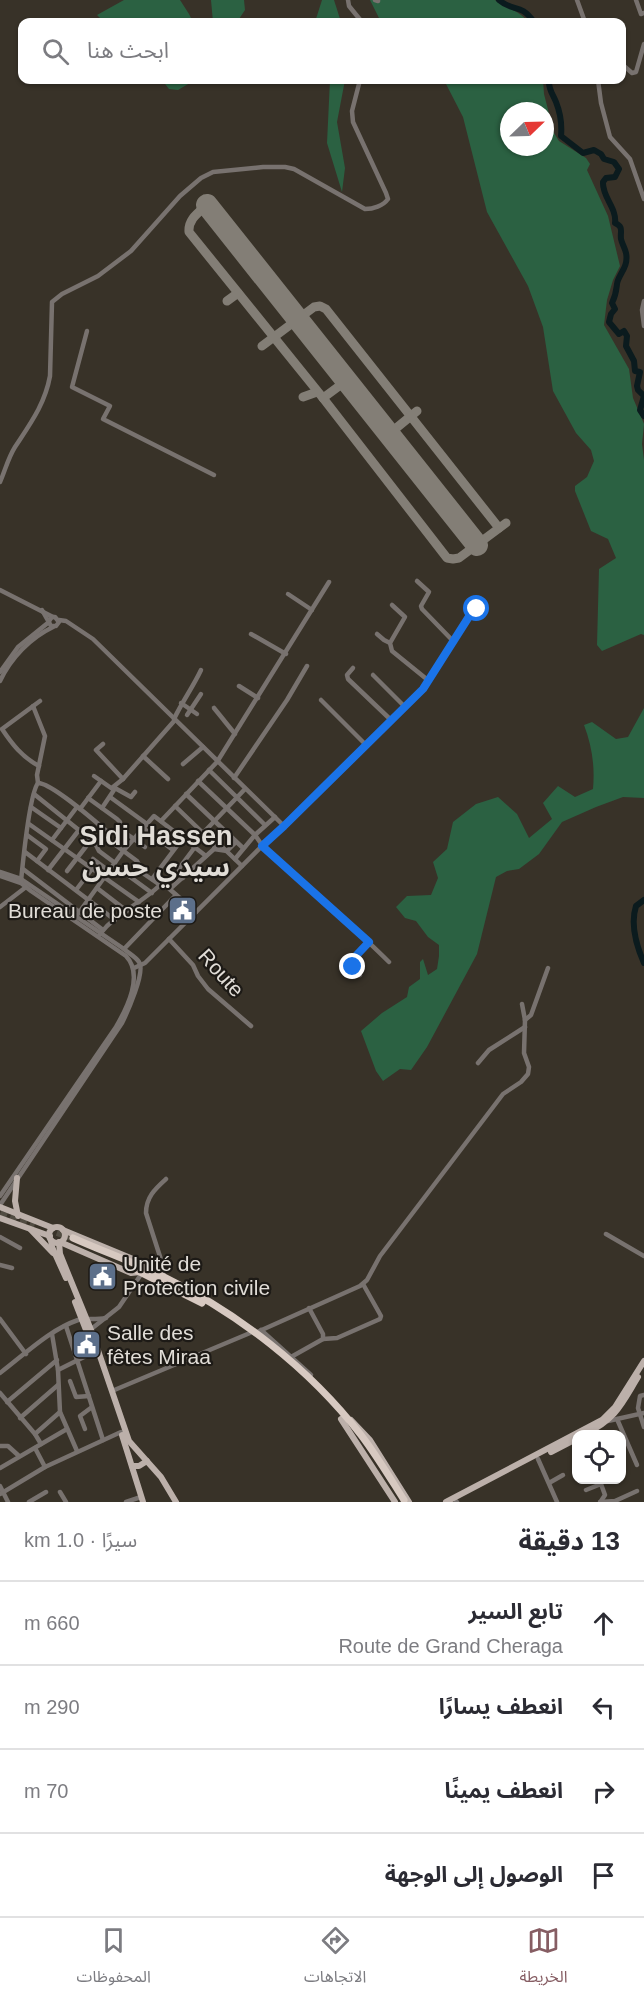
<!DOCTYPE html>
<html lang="ar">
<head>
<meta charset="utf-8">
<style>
	:root { --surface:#fff; --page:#f7f7f7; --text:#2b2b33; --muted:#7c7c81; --line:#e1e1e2; --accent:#865d63 }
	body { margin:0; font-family:Arial,"Noto Sans Arabic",sans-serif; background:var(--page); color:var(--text); direction:rtl }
	.controls { position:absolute; right:18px; bottom:18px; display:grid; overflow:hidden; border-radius:12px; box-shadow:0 2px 4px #0004 }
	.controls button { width:54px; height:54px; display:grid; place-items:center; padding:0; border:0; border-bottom:2px solid var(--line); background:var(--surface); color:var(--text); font:30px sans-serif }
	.compass { position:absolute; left:500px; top:102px; width:54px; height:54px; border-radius:50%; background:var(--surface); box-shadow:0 2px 4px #0004; rotate:67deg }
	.stop { position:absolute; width:18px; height:18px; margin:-14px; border:4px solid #1a73e8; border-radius:50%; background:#fff }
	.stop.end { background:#1a73e8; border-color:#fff; box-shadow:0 2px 6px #0008 }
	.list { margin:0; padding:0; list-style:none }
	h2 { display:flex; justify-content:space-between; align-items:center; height:78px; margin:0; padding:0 24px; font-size:26px }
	h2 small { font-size:20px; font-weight:400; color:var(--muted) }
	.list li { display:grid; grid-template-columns:39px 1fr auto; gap:18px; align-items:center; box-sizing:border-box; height:84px; padding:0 24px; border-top:2px solid var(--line) }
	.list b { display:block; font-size:22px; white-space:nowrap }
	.list p { margin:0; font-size:20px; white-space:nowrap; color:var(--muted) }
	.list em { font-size:20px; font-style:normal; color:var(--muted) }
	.icon { flex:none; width:33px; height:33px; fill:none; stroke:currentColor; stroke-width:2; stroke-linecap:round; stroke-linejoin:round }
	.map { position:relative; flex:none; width:644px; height:1502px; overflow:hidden; direction:ltr }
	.search { position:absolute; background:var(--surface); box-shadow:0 2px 4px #0004; left:18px; right:18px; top:18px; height:66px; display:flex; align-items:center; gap:15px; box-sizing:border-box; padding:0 21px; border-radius:12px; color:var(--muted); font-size:22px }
	.sheet { height:414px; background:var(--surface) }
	nav { display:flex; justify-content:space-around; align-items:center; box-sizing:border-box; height:84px; border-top:2px solid var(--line); background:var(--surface); font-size:16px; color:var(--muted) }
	nav a { display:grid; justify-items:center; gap:3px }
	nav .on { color:var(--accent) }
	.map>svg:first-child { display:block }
	.green { fill:#2b6142; fill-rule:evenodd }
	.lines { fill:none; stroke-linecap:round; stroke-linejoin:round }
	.river { stroke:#0b1b1e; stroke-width:6 }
	.taxiway { stroke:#837e76; stroke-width:9 }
	.runway { stroke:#837e76; stroke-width:22 }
	.highway-tunnel { stroke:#514c42; stroke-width:7; stroke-dasharray:7 3.5; stroke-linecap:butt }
	.minor { stroke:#78726f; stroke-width:4.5 }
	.major { stroke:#bcb0aa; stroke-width:6 }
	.highway { stroke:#d7c9c1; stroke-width:7 }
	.route { stroke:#1a73e8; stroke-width:8 }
	.labels { text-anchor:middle; stroke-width:4.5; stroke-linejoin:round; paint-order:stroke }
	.poi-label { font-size:21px; fill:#e1ddd7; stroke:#1d1a16; text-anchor:start }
	.street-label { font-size:21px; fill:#e1ddd7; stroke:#1d1a16 }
	.district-label { font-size:27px; font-weight:bold; fill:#e1ddd7; stroke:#1d1a16 }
</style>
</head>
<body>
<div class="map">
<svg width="644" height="1502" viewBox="0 0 644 1502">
	<rect width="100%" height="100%" fill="#383228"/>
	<g class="green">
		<polygon points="124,0 180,0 189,14 193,22 104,22 97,15"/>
		<polygon points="211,0 244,0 245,10 237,22 213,22"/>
		<polygon points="322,0 334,0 341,22 315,22"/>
		<path d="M370 0H495C506 9 520 10 528 22H381Z"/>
		<polygon points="162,80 195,80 178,90 169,89"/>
		<polygon points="330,80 345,80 337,122 345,168 342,192 327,143"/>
		<path d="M442 80H543L544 94 554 133 559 141 586 158 590 164 587 170 608 216 620 266 613 280 607 300 604 325 629 369 633 398 644 424 642 444 644 460V635L641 634 602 651 597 645 599 569 616 558 608 539 591 531 575 491V486L587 477 594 461 591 450 576 433 553 391 543 327 528 286 487 212 463 117 446 84ZM509 111H545V147H509Z"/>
		<path d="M644 708V798L623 797 596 807 562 822 539 854 519 869 507 871 496 877 477 954 427 1047 411 1070 400 1069 383 1081 376 1071 361 1031 382 1013 407 997 409 987 420 979V962L423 959 428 975 437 969 439 956V945L428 937 416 921 405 918 396 907 407 896 431 895 438 878 433 862 447 849 453 822 476 804 498 797 517 814 529 838 552 819 543 803 558 786 575 797 593 789C595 766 592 746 584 725L592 722 616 739 628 737Z"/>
	</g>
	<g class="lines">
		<g class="river">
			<path d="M499 0C514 13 520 2 534 22"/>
			<path d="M549 80C548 89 553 94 556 102 560 112 562 125 561 136L583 153 594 150 601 154 604 159 614 162 619 169 615 177 606 178 603 182C602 197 617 208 615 223 624 227 620 231 621 239 622 244 625 248 626 253 629 267 618 275 617 284 616 292 616 295 612 303L615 309 611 314 609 322 619 334 624 331 627 336 626 346 634 361 635 371 640 372 637 386 638 390 644 396 640 410 644 416"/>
			<path d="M644 900 636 906C630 925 636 945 644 963"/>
		</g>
		<g class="taxiway">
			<path d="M207 205C198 213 188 219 189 232L323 398 447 558 453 559 459 558 506 523"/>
			<polyline points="227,301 238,293"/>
			<polyline points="262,346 314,307 320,306 326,309 499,528"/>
			<polyline points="303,397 317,392"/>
			<polyline points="323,398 346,381"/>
			<polyline points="389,434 417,411"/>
		</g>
		<polyline class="runway" points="207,205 477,545"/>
		<g class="highway-tunnel">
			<polyline points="0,1214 34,1227"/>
			<polyline points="47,1229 73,1238"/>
		</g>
		<g class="minor">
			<polyline points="348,0 349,6 362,22"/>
			<polyline points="375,0 378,1"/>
			<polyline points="577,0 585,22"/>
			<polyline points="636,0 641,14 644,13"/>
			<polyline points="622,61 624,66 632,73 636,72 644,44"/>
			<polyline points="598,80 601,103 610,137 630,159 644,199"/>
			<polyline points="644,301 642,310 644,326"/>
			<polyline points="87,331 72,387 110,406 103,419 214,475"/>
			<path d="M0 482C5 471 8 458 15 447 30 424 45 404 50 376L52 302 62 294 98 276 131 251 180 196 201 178 213 172 263 167H285L294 169 365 209C373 209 383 206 388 199L386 193 353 122 352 111 360 80"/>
			<polyline points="417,581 429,592 421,606 422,609 453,641"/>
			<polyline points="0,590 53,617"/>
			<polyline points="288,594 312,610"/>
			<polyline points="392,605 405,617 390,643 392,651 429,681"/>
			<polyline points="42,610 51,626 56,626 59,622 55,617 52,617 49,621"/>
			<polyline points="59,620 66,621 93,639 284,826"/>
			<polyline points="251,634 286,654"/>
			<polyline points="377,634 384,640 390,643"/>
			<polyline points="353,668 347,675 348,679 391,720"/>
			<polyline points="0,672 18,647 49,622"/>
			<polyline points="373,675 405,707"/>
			<path d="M0 681C11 658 30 638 53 627"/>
			<polyline points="239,686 258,698"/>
			<polyline points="321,700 366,745"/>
			<polyline points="181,703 197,714"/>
			<polyline points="33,706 45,736 37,775 38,783"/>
			<polyline points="214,708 235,734"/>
			<polyline points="187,715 201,694"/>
			<path d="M174 719C182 702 193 687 201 670"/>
			<polyline points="103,744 96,750 123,779"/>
			<polyline points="143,756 168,779"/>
			<polyline points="183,764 203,747"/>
			<path d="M39 766C22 757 12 744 2 729L40 701"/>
			<polyline points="209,770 265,825"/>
			<polyline points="94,776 114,790 102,808"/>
			<polyline points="234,778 287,700 307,666"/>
			<path d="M198 781 255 835 262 845C304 884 348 921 389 962"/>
			<polyline points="135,792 131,797 113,787 123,779 175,720"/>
			<polyline points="34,794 95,843 99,851 115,863"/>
			<polyline points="186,794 243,848"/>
			<polyline points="110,797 147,824"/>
			<polyline points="88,798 117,819 120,822 120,829 145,847"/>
			<polyline points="175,806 203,833 216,841 214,849"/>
			<polyline points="31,807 61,828"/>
			<polyline points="80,809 101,781"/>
			<polyline points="161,821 217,762 329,582"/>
			<polyline points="29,824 139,902"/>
			<polyline points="143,828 173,850"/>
			<polyline points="203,833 245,789"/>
			<polyline points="27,835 46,849 37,861"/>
			<polyline points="52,840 77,807"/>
			<polyline points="110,841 137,861 144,874 160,885"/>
			<polyline points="216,841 242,866"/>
			<polyline points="25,852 115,920"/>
			<polyline points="93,859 109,871"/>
			<polyline points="235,859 255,835 275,817"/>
			<polyline points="23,869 103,930"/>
			<polyline points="48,870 79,830"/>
			<polyline points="67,871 91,840"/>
			<polyline points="122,871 152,893"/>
			<path d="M0 872 21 879 124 949C128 953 136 957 139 962 146 971 127 1013 122 1023L0 1205"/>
			<path d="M0 876 21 883 31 891 126 956C144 975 127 1008 116 1027L0 1196"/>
			<polyline points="183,878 179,870 180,867 195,847"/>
			<polyline points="152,879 183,838"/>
			<path d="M21 881C23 862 29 795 38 783 52 783 97 823 110 834"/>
			<polyline points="166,886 196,912"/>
			<polyline points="97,888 127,911"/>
			<polyline points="76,890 92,869"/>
			<polyline points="0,907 26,887"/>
			<polyline points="75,918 124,850 154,816 206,856"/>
			<path d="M100 934C116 913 142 903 160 885L172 887 214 849 227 851 236 842"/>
			<polyline points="169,939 193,965 198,976 208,989 251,1026"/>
			<polyline points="124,949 176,895"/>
			<polyline points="134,968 145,963 270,838 284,826 423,689 470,615 478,608"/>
			<polyline points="360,975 352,966 351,961 369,942"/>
			<polyline points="525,1020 531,1015 548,968"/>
			<polyline points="478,1063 489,1050 525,1027"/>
			<polyline points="606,1234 644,1256"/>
			<polyline points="0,1237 20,1248"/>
			<polyline points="0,1265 12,1268"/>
			<path d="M163 1276 164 1269 146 1213C146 1197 155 1189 166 1179"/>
			<polyline points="0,1319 26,1354"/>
			<polyline points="66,1326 103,1440"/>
			<polyline points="90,1330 119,1307 142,1273"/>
			<polyline points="261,1330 311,1375"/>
			<polyline points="255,1333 360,1286 367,1280 380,1256 503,1094 521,1082 528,1074 529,1067 524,1053 525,1020 522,1004"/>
			<polyline points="52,1334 58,1370 60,1412 77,1451"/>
			<polyline points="323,1339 337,1338 380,1319 381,1316 363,1284"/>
			<polyline points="291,1357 323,1339 323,1334 309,1308"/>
			<polyline points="58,1370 94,1352"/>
			<path d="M0 1373C24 1355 49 1330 78 1320 85 1318 96 1320 106 1318"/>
			<polyline points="70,1381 76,1397 89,1396"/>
			<polyline points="112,1391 250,1333"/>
			<polyline points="0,1393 35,1434 41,1444"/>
			<polyline points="644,1395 640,1396 638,1408 644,1427"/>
			<polyline points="7,1402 57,1360"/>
			<polyline points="20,1418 58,1385"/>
			<polyline points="607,1419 608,1421 644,1413"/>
			<polyline points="617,1419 637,1465"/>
			<polyline points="85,1429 80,1416 92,1407"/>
			<polyline points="35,1434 60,1412"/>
			<polyline points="0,1446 8,1446 19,1456"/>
			<polyline points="35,1448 45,1467"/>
			<polyline points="538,1459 557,1502"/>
			<polyline points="0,1468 67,1429"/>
			<polyline points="549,1483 563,1475"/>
			<polyline points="0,1486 8,1502"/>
			<polyline points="586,1490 601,1484 605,1495 601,1501"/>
			<polyline points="60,1492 66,1502"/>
			<polyline points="0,1494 45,1467 121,1432"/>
			<polyline points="456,1501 457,1502"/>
			<polyline points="29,1502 46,1492"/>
			<polyline points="126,1502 141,1497"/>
			<polyline points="600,1502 615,1501 637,1491"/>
		</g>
		<g class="major">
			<polyline points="17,1178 15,1201 18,1216"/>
			<polyline points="0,1207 53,1228"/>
			<polyline points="0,1218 50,1236"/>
			<circle cx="57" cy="1235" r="8"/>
			<polyline points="31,1230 53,1253"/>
			<polyline points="63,1230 133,1259"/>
			<polyline points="51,1240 52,1247 66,1278"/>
			<polyline points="59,1242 60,1254 91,1330 129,1441 161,1477 176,1502"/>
			<polyline points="60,1242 131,1273 140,1272"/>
			<polyline points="75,1302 93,1348"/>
			<polyline points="341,1419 395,1502"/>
			<polyline points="351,1420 370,1440 409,1502"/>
			<path d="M585 1434C616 1419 621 1405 638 1377"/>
			<polyline points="122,1435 143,1502"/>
			<polyline points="551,1452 576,1439"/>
			<polyline points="132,1466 139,1466 147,1461"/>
			<polyline points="446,1502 602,1420 615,1407 644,1361"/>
		</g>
		<g class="highway">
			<path d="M73 1238C102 1251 133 1262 162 1276 238 1313 309 1368 361 1435 377 1456 390 1478 404 1500"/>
			<polyline points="136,1270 202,1303"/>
		</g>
	</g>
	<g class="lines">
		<polyline class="route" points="353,967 352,960 369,942 262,846 284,826 423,689 470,615 477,609"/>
	</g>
	<defs>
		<symbol id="civic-square" viewBox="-11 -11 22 22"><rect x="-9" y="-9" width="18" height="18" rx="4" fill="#5c6f8a" stroke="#1d1a16"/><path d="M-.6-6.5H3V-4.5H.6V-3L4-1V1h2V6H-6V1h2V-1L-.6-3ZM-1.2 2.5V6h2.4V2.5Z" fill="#fff"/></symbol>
	</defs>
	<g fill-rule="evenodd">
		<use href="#civic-square" x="166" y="894" width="33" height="33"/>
		<use href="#civic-square" x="86" y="1260" width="33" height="33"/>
		<use href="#civic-square" x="70" y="1328" width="33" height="33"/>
	</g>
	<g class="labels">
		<g class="poi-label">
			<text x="162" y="918" text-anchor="end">Bureau de poste</text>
			<text x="123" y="1271">Unité de<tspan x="123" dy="24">Protection civile</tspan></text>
			<text x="107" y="1340">Salle des<tspan x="107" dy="24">fêtes Miraa</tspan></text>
		</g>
		<g class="street-label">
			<text transform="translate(221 973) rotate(48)" y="7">Route</text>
		</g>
		<g class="district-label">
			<text x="156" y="845">Sidi Hassen<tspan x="156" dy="31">سيدي حسن</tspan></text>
		</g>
	</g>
</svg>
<div class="controls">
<button><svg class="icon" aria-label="locate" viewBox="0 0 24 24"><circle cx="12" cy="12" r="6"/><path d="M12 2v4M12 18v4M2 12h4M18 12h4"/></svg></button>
</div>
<svg class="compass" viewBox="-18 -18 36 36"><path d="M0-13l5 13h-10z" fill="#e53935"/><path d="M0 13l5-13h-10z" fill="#7c7c81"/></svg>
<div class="stop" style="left:477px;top:609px"></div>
<div class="stop end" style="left:353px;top:967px"></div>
<div class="search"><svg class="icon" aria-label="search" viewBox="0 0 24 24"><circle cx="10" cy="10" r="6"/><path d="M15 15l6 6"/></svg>ابحث هنا</div>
</div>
<section class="sheet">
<h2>13 دقيقة<small>سيرًا · 1.0 km</small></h2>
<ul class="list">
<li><svg class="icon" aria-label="ahead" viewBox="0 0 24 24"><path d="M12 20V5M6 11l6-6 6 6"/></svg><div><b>تابع السير</b><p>Route de Grand Cheraga</p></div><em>660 m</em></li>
<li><svg class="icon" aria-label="left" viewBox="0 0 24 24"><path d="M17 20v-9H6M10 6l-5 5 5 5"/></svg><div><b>انعطف يسارًا</b></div><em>290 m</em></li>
<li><svg class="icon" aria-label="right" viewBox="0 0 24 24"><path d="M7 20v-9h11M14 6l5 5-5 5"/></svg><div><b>انعطف يمينًا</b></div><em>70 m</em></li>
<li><svg class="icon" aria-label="arrive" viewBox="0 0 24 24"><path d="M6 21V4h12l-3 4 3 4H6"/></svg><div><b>الوصول إلى الوجهة</b></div></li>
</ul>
</section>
<nav>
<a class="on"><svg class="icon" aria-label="map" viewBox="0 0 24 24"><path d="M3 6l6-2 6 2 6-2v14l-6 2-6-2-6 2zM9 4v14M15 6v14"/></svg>الخريطة</a>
<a><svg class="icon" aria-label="directions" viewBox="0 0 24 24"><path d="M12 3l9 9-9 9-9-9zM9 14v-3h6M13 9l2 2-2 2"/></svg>الاتجاهات</a>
<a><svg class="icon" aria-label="saved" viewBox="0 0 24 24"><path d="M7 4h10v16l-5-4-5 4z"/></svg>المحفوظات</a>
</nav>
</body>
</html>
